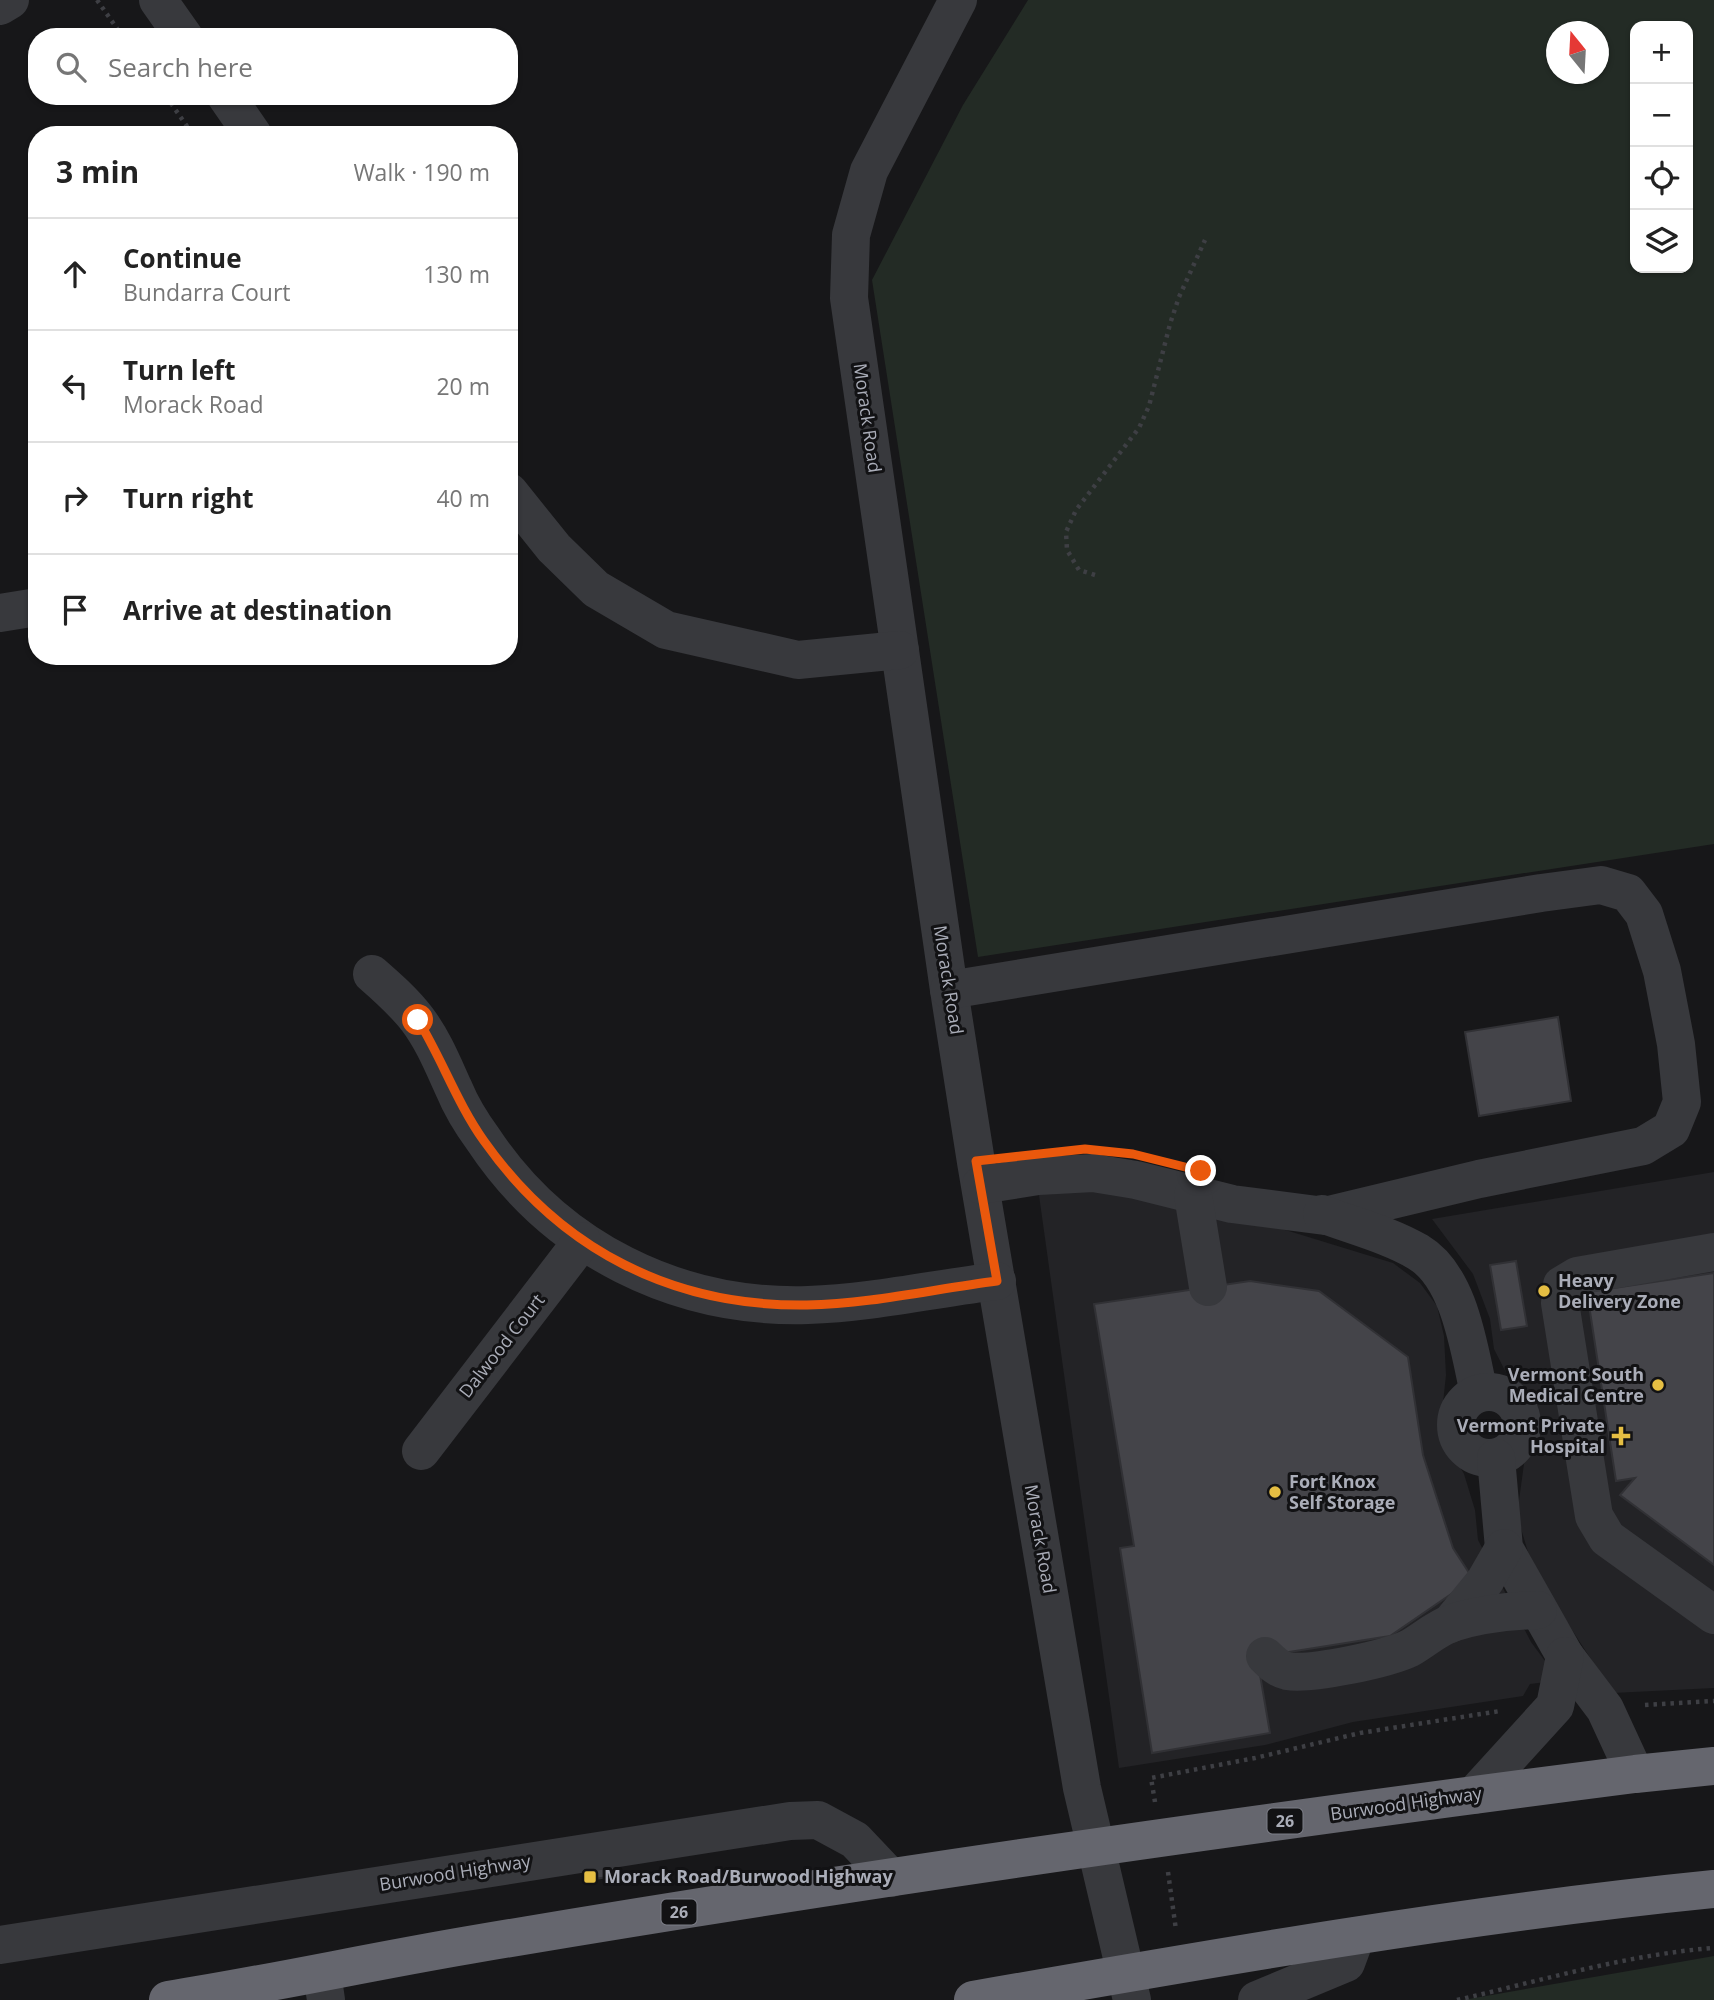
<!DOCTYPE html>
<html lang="en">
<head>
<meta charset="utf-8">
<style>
	:root { --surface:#fff; --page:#f2f2f2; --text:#222; --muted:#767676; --line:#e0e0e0 }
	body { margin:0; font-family:"Open Sans",sans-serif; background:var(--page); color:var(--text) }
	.controls { position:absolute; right:21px; top:21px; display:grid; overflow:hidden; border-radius:14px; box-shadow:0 2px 5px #0004 }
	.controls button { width:63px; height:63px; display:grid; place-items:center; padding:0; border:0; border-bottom:2px solid var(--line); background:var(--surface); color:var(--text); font:35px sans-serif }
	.compass { position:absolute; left:1546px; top:21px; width:63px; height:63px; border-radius:50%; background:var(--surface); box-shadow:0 2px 5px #0004; rotate:342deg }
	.stop { position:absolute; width:21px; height:21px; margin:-16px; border:5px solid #ea580c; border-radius:50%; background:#fff }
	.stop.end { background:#ea580c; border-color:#fff; box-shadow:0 2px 7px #0008 }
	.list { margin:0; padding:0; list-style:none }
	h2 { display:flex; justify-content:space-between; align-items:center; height:91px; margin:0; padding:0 28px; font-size:30px }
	h2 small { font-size:23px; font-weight:400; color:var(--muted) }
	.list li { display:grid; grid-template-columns:46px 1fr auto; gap:21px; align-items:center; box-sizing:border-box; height:112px; padding:0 28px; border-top:2px solid var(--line) }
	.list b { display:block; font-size:26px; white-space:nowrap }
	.list p { margin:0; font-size:23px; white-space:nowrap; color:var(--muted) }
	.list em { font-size:23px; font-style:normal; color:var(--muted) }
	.icon { flex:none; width:38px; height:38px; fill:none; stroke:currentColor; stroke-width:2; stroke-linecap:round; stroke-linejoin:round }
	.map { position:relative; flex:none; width:1714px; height:2000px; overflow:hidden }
	.search { position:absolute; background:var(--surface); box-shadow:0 2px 5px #0004; left:28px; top:28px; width:490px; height:77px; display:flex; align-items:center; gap:18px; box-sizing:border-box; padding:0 24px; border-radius:28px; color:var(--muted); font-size:26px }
	.panel { position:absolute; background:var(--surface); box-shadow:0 2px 5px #0004; left:28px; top:126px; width:490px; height:539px; border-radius:28px }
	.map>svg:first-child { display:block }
	.built { fill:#232326 }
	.green { fill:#232b25; fill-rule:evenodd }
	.building { fill:#444449; stroke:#313135; stroke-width:2 }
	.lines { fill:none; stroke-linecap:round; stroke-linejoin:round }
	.path { stroke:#3e3f44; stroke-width:4.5; stroke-dasharray:3.5 5; stroke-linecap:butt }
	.minor { stroke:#38393d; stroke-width:38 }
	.highway { stroke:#65666e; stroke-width:38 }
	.route { stroke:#ea580c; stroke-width:9 }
	.poi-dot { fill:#e5be43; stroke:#121214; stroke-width:2.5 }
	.labels { text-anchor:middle; stroke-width:6; stroke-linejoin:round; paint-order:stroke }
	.shield { fill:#121214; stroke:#7c7e87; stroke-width:2 }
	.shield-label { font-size:16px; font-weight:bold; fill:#aaadb8 }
	.street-label { font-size:18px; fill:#aaadb8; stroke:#121214 }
	.poi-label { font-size:18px; font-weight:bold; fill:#aaadb8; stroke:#121214; text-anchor:start }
</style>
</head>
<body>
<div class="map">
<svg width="1714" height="2000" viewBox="0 0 1714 2000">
	<rect width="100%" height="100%" fill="#171719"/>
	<g class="built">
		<polygon points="1714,1172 1714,1688 1613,1693 1561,1613 1528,1552 1517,1515 1530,1420 1494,1349 1490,1319 1473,1274 1432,1219"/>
		<polygon points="1100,1184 1224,1211 1393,1263 1420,1283 1437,1306 1444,1336 1446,1375 1440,1431 1464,1474 1475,1510 1478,1540 1531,1642 1545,1661 1546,1682 1530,1684 1523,1696 1353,1722 1265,1745 1119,1768 1038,1188"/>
	</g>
	<g class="green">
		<path d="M1028 0H1714V844L978 957 872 280 963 105ZM1635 26H1688V268H1635ZM1556 32H1598V74H1556Z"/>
		<polygon points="1714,1956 1714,2000 1463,2000"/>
	</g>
	<g class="building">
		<polygon points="1558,1017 1571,1101 1479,1116 1465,1032"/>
		<polygon points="1516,1261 1527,1326 1501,1330 1490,1265"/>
		<polygon points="1714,1273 1714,1565 1620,1495 1635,1478 1616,1481 1587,1292"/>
		<polygon points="1250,1281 1319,1291 1408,1357 1423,1455 1453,1548 1473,1579 1390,1636 1257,1657 1270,1733 1152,1753 1120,1548 1134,1546 1094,1304"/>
		<polygon points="615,1866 616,1876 594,1879 593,1870"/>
	</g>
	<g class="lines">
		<g class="path">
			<polyline points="97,0 123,37"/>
			<polyline points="166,96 193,135"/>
			<polyline points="1095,575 1079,570 1067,550 1066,532 1076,510 1139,428 1149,406 1170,324 1179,297 1205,240"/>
			<polyline points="1645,1705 1714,1701"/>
			<polyline points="1155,1802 1151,1778 1255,1758 1360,1733 1500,1711"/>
			<polyline points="1168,1872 1176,1930"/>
			<path d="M1457 2000C1540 1981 1629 1954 1714 1948"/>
		</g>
		<g class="minor">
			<polyline points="158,0 184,37"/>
			<polyline points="958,0 869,171 851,235 849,298 949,990 976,1162 1082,1788 1132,2000"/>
			<polyline points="0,6 10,0"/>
			<polyline points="226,96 253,135"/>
			<polyline points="509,492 554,548 596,589 666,630 798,660 900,650"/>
			<polyline points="0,613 37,607"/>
			<path d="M372 974C388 988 404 1002 417 1019 433 1040 443 1065 454 1089 461 1106 472 1124 483 1139 556 1249 677 1309 808 1305 871 1303 934 1289 997 1281"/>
			<polyline points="949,990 1541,893 1601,885 1628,893 1644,914 1662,971 1676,1044 1682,1102 1671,1129 1643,1146 1479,1179 1325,1216 1232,1204 1136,1180 1093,1173 1038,1176 981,1185"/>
			<polyline points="1193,1195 1208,1287"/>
			<path d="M1322 1214C1354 1226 1389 1235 1418 1252 1460 1277 1469 1349 1479 1393"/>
			<polyline points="1714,1252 1577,1276 1562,1285 1560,1303 1594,1516 1607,1538 1714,1615"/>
			<circle cx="1489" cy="1425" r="33"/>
			<polyline points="421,1451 582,1241"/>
			<polyline points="1496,1458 1504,1548 1565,1656 1605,1709 1635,1774"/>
			<polyline points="1450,1624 1485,1581 1504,1548"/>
			<path d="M1265 1656C1272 1663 1278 1669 1287 1671 1312 1675 1387 1659 1410 1648 1424 1640 1437 1628 1452 1623 1480 1614 1508 1611 1538 1610"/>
			<polyline points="1474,1795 1555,1706 1565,1656"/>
			<polyline points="0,1945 790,1821 818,1820 855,1840 891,1878"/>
			<polyline points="322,1973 326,2000"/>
			<polyline points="1257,2000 1346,1963 1356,1936"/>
		</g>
		<g class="highway">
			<path d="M168 2000C269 1984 369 1962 469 1945 857 1879 1246 1824 1635 1774L1714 1766"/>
			<path d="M973 2000C1219 1957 1465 1914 1714 1889"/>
		</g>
	</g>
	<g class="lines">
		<path class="route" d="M418 1020C442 1059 457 1103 484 1141 561 1250 673 1307 807 1305 870 1304 934 1289 997 1281L976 1161 1085 1149 1133 1154 1201 1171"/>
	</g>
	<g class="poi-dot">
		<circle cx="1544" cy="1291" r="7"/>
		<circle cx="1658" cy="1385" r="7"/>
		<path d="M1617.5 1425.5h7v7h7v7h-7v7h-7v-7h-7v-7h7z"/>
		<circle cx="1275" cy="1492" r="7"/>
		<rect x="583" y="1870" width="14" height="14" rx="3.5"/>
	</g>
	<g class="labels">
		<g class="shield">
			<rect x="1267.5" y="1808.5" width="35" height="25" rx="5"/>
			<rect x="661.5" y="1899.5" width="35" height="25" rx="5"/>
		</g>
		<g class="shield-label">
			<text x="1285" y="1827">26</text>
			<text x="679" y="1918">26</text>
		</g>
		<g class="street-label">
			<text transform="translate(867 418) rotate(82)" y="6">Morack Road</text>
			<text transform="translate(948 980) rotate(81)" y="6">Morack Road</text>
			<text transform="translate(502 1346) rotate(-52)" y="6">Dalwood Court</text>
			<text transform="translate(1040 1539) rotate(80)" y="6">Morack Road</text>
			<text transform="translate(1406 1804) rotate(-8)" y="6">Burwood Highway</text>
			<text transform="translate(455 1873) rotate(-9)" y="6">Burwood Highway</text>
		</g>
		<g class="poi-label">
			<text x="1558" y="1287">Heavy<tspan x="1558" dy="21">Delivery Zone</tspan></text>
			<text x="1644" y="1381" text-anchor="end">Vermont South<tspan x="1644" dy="21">Medical Centre</tspan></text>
			<text x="1605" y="1432" text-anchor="end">Vermont Private<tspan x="1605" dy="21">Hospital</tspan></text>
			<text x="1289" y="1488">Fort Knox<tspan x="1289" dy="21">Self Storage</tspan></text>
			<text x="604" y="1883">Morack Road/Burwood Highway</text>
		</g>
	</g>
</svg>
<div class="controls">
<button>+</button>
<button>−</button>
<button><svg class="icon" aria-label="locate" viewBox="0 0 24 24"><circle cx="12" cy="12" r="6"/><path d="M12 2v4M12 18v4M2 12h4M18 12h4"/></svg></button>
<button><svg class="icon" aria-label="layers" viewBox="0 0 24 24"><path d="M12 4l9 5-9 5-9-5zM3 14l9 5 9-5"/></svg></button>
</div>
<svg class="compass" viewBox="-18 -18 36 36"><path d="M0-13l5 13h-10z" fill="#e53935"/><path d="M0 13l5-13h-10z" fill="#767676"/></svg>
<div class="stop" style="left:418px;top:1020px"></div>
<div class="stop end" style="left:1201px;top:1171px"></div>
<div class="search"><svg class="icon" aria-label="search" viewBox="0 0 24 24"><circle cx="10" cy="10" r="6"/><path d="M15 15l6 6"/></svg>Search here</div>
<section class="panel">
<h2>3 min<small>Walk · 190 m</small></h2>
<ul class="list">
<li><svg class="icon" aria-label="ahead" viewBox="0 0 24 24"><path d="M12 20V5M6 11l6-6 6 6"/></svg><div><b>Continue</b><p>Bundarra Court</p></div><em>130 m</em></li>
<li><svg class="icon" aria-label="left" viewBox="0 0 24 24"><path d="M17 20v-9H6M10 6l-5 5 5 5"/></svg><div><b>Turn left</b><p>Morack Road</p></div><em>20 m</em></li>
<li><svg class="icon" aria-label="right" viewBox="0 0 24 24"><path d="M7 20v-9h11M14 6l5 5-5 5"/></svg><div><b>Turn right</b></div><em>40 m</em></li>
<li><svg class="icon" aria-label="arrive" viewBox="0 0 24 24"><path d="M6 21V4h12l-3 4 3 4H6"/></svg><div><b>Arrive at destination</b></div></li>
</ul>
</section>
</div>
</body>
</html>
